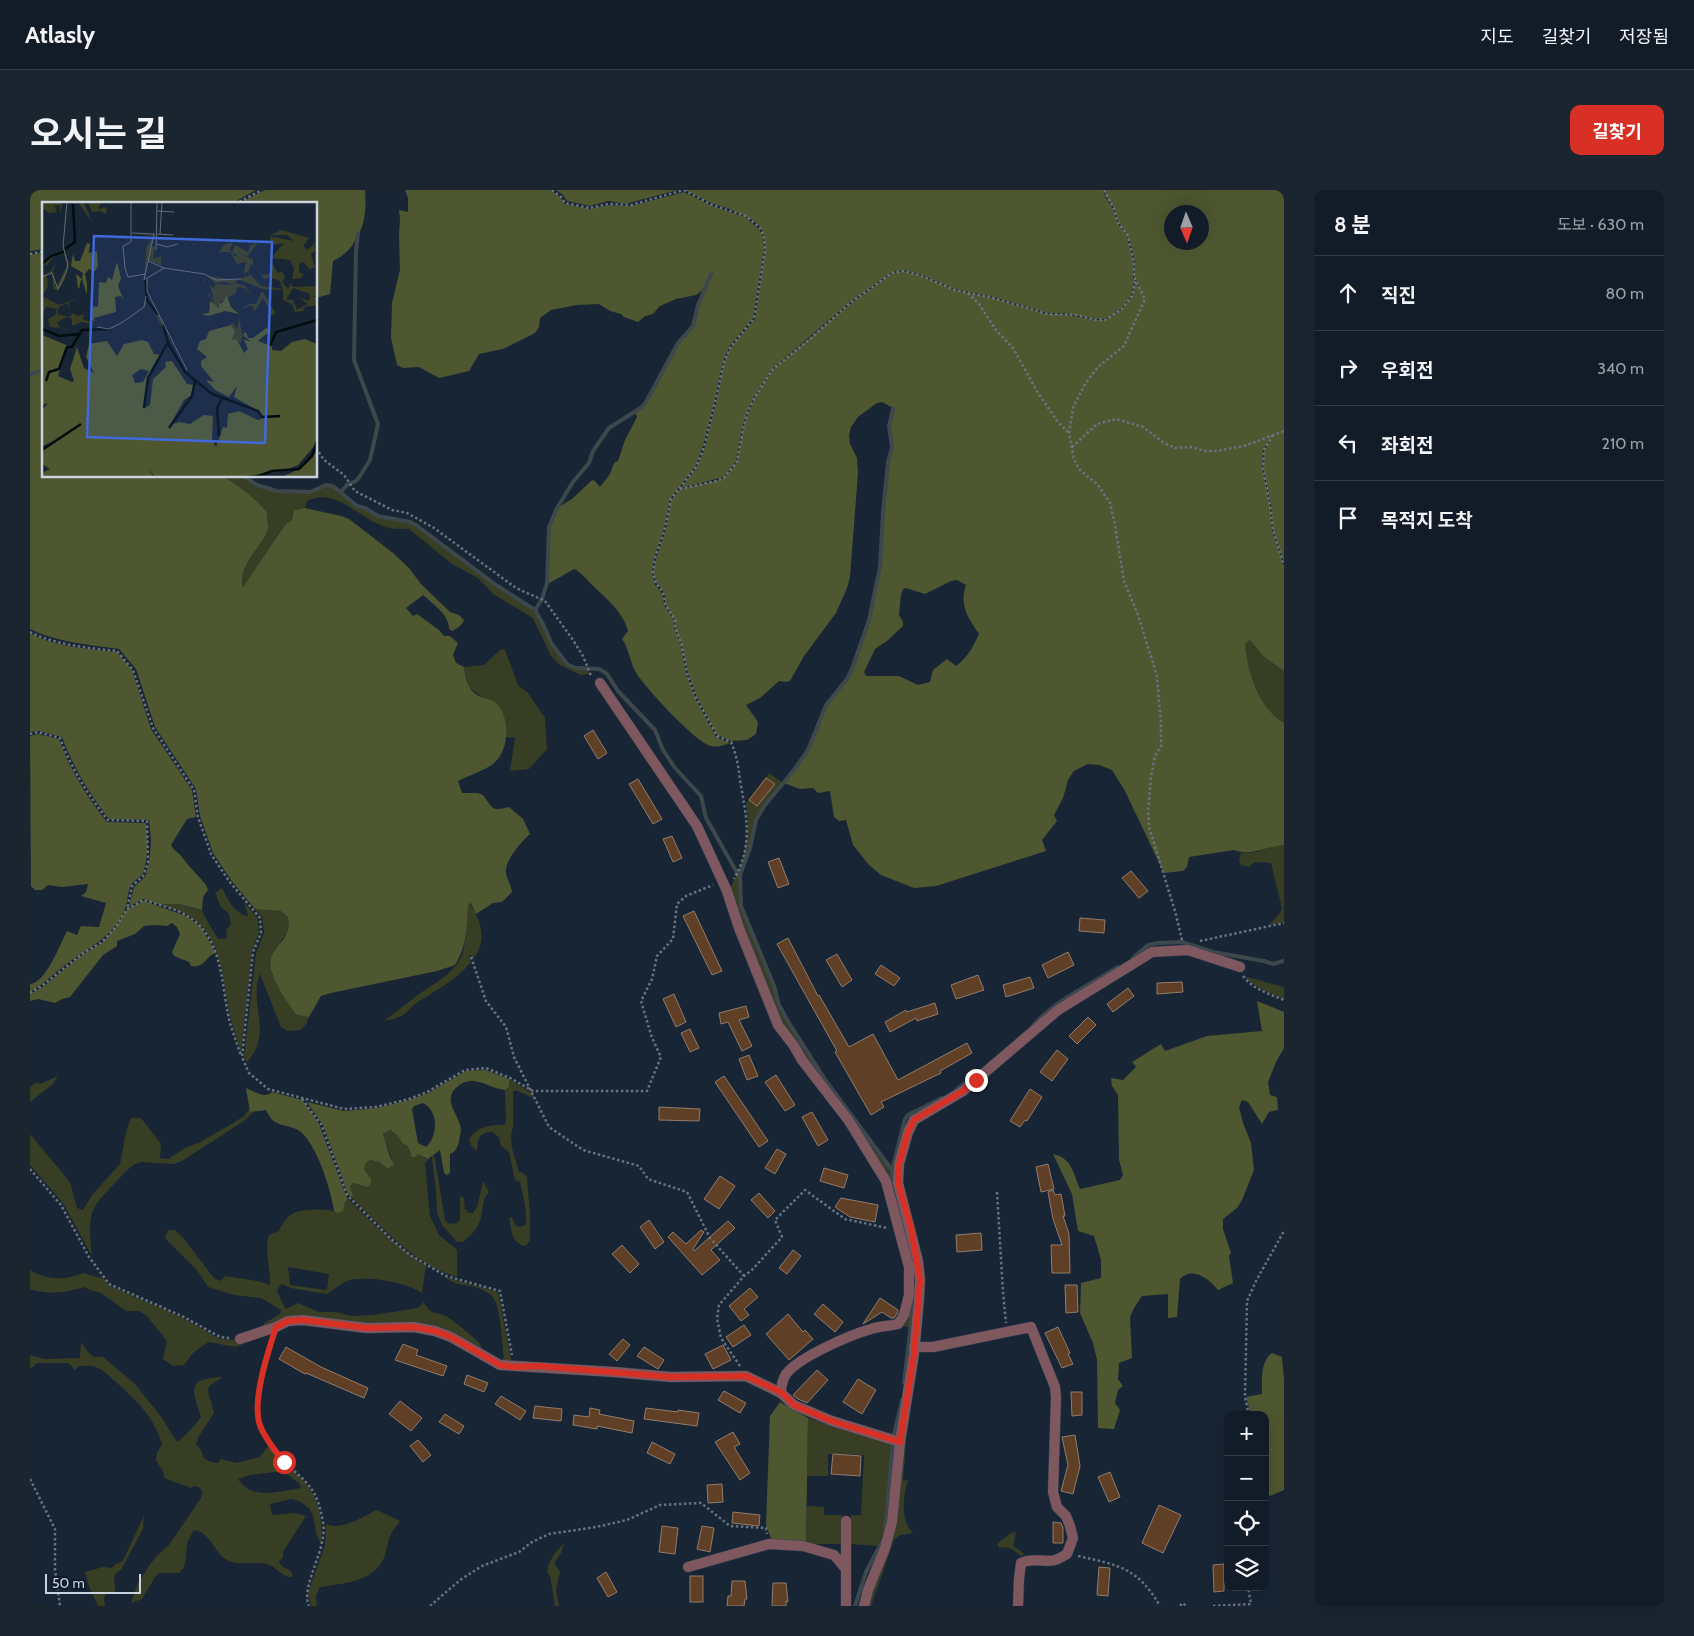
<!DOCTYPE html>
<html lang="ko">
<head>
<meta charset="utf-8">
<style>
	:root { --surface:#121c28; --page:#1b2530; --text:#f1f3f6; --muted:#9ca1a8; --line:#313a45; --accent:#d93025 }
	body { margin:0; font-family:Cabin,"Noto Sans KR",sans-serif; background:var(--page); color:var(--text) }
	.controls { position:absolute; right:15px; bottom:15px; display:grid; overflow:hidden; border-radius:10px; box-shadow:0 5px 20px #0002 }
	.controls button { width:45px; height:45px; display:grid; place-items:center; padding:0; border:0; border-bottom:1px solid var(--line); background:var(--surface); color:var(--text); font:25px sans-serif }
	.compass { position:absolute; left:1134px; top:15px; width:45px; height:45px; border-radius:50%; background:var(--surface); box-shadow:0 5px 20px #0002; rotate:178deg }
	.scale { position:absolute; left:15px; bottom:12px; width:96px; box-sizing:border-box; padding-left:5px; border:2px solid #cad3de; border-top:0; font-size:14px; line-height:18px; white-space:nowrap; color:#cad3de; -webkit-text-stroke:4px #0f1b2b; paint-order:stroke }
	.stop { position:absolute; width:15px; height:15px; margin:-11px; border:4px solid #d93025; border-radius:50%; background:#fff }
	.stop.end { background:#d93025; border-color:#fff; box-shadow:0 1px 5px #0008 }
	.list { margin:0; padding:0; list-style:none }
	h2 { display:flex; justify-content:space-between; align-items:center; height:65px; margin:0; padding:0 20px; font-size:21px }
	h2 small { font-size:16px; font-weight:400; color:var(--muted) }
	.list li { display:grid; grid-template-columns:32px 1fr auto; gap:15px; align-items:center; box-sizing:border-box; height:75px; padding:0 20px; border-top:1px solid var(--line) }
	.list b { display:block; font-size:19px; white-space:nowrap }
	.list em { font-size:16px; font-style:normal; color:var(--muted) }
	.icon { flex:none; width:28px; height:28px; fill:none; stroke:currentColor; stroke-width:2; stroke-linecap:round; stroke-linejoin:round }
	.map { position:relative; flex:none; width:1254px; height:1416px; overflow:hidden; border-radius:10px }
	header { display:flex; align-items:center; gap:30px; box-sizing:border-box; height:70px; padding:0 25px; background:var(--surface); border-bottom:1px solid var(--line) }
	header strong { font-size:24px }
	nav { display:flex; gap:28px; margin-inline-start:auto; font-size:18px }
	.intro { display:flex; align-items:center; justify-content:space-between; box-sizing:border-box; height:120px; padding:0 30px }
	h1 { margin:0; font-size:35px }
	.button { padding:12px 22px; border-radius:10px; background:var(--accent); color:#fff; font-size:18px; font-weight:700 }
	main { display:flex; gap:30px; padding:0 30px }
	aside { flex:1; background:var(--surface); border-radius:10px; box-shadow:0 5px 20px #0002 }
	.map>svg:first-child { display:block }
	.green { fill:#383e24; fill-rule:evenodd }
	.forest { fill:#4e5730; fill-rule:evenodd }
	.lines { fill:none; stroke-linecap:round; stroke-linejoin:round }
	.stream { stroke:#3d484c; stroke-width:4 }
	.building { fill:#5f3f25; stroke:#927c6c }
	.street-casing { stroke:#344150; stroke-width:11 }
	.path { stroke:#677380; stroke-width:2.5; stroke-dasharray:2.5 2.5; stroke-linecap:butt }
	.street { stroke:#7f575f; stroke-width:10 }
	.route { stroke:#d93025; stroke-width:6 }
	.inset-river { fill:none; stroke:#000c0e; stroke-width:2.5 }
	.inset-road { fill:none; stroke:#5f6b79; stroke-width:1 }
	.view { fill:#4069d9; fill-opacity:0.15; stroke:#4069d9; stroke-width:2.5 }
	.inset-edge { fill:none; stroke:#cad3de; stroke-width:2.5 }
</style>
</head>
<body>
<header>
<strong>Atlasly</strong>
<nav><a>지도</a><a>길찾기</a><a>저장됨</a></nav>
</header>
<div class="intro"><h1>오시는 길</h1><a class="button">길찾기</a></div>
<main>
<div class="map">
<svg width="1254" height="1416" viewBox="0 0 1254 1416">
	<rect width="100%" height="100%" fill="#182535"/>
	<g class="green">
		<path d="M191 286H213L226 295 247 302 280 303 296 296 303 297 326 316 334 318 347 327 379 333 386 336 466 395 504 421 513 436 520 453 532 470 538 476 557 480 559 484 551 485 530 475 521 466 503 428 463 404 448 388 422 374 379 339C371 338 364 340 356 337 330 330 306 296 277 311L275 318 264 320 262 330 256 334 244 351 213 397C207 375 229 360 237 342 240 336 236 329 237 322L213 300Z"/>
		<path d="M1220 450 1234 467 1254 481V533C1228 517 1218 483 1215 454Z"/>
		<polygon points="471,459 475,460 488,495 498,503 515,528 517,559 499,579 480,581 485,548 476,547 476,536 470,519 439,498 434,477 454,475"/>
		<path d="M739 583 753 593 734 615 726 630 720 658 710 685 708 683C717 660 720 638 716 613Z"/>
		<polygon points="1247,655 1254,655 1254,732 1239,735 1250,723 1252,718 1241,673 1225,672 1219,677 1211,675 1209,669 1211,663 1227,662"/>
		<polygon points="707,684 710,688 710,716 743,796 749,815 796,891 861,979 861,990 883,1076 884,1106 879,1137 861,1136 869,1135 880,1105 856,991 749,835 700,699"/>
		<path d="M192 698C198 709 204 724 218 726L214 712 228 729 229 742 222 762 211 862C208 851 203 840 201 829 192 793 194 745 157 725 149 720 137 717 128 714H150L172 720 174 725 188 749 197 748 196 740 201 734 199 724 191 717 185 703Z"/>
		<path d="M440 713C451 732 458 750 443 769L441 765H439L441 772C426 791 404 801 385 814 381 817 378 822 373 825 368 827 360 831 355 830 366 822 378 813 389 804 405 793 427 782 433 762 437 747 437 730 437 715Z"/>
		<path d="M225 719 252 721 258 726C260 748 252 745 245 762 243 766 240 776 241 781 246 796 257 812 267 825L279 827 276 834 270 840 257 841 251 837 230 784C218 813 244 843 217 872L214 867 226 763 234 743 232 727Z"/>
		<path d="M1214 786 1254 797V809C1240 803 1225 798 1214 786Z"/>
		<polygon points="28,886 23,894 0,912 0,897 7,892 10,894"/>
		<path d="M479 889 502 903 504 908 485 900 483 902V936L481 946 482 958 489 982 493 983 497 987 500 1025V1051L495 1056C481 1053 482 1040 479 1028L482 1027 485 1035 489 1037 496 1035C497 1021 493 1006 490 992L485 990 479 962 471 956 469 948 463 942C450 941 447 949 447 961L441 955 439 949C448 936 459 935 474 935L476 930 475 900 479 897Z"/>
		<path d="M220 918V922L225 921 214 931 152 971 144 974 111 972C102 974 95 982 89 989 58 1020 58 1022 62 1066L33 1013 0 975V944L40 992 47 1018 53 1020 62 1005 90 974 96 942 101 928H111L131 954 130 968 138 969 155 958 170 952 200 935 214 926Z"/>
		<path d="M362 940 368 946 373 954 377 955 380 964 386 966 387 964H391L394 968 398 969 395 974 400 1026 409 1045 427 1060V1087C384 1075 352 1037 321 1007L323 1005 320 997 323 993 334 996 341 988 334 980 336 973 340 970 349 972 358 979 362 970 353 944Z"/>
		<path d="M404 964 415 1030 419 1034 427 1033 430 1029V1006L434 1008 435 1019 439 1023H443L447 1017 453 991 459 1002C450 1011 454 1023 449 1033 446 1041 439 1047 433 1052H427L412 1035 407 1023 406 1000 402 968Z"/>
		<path d="M318 1009C343 1033 367 1058 397 1076L395 1081 392 1103C376 1092 335 1085 317 1091 310 1094 303 1100 297 1104L261 1098 252 1094 248 1098 247 1102 256 1119 268 1113 289 1122H306L321 1126 343 1125 388 1118 394 1112C401 1126 405 1121 416 1126 421 1129 448 1150 450 1154 451 1156 451 1159 452 1162L422 1145 273 1127 228 1140 235 1133 250 1124 251 1120 231 1108 204 1105 178 1097 167 1080 135 1048 138 1040H145L154 1049 184 1088 191 1091 195 1086 228 1091 240 1095C241 1078 234 1062 239 1045L249 1041C251 1034 258 1026 264 1023 272 1019 300 1018 307 1023ZM258 1077 299 1084 297 1100 260 1095Z"/>
		<path d="M0 1080C16 1090 35 1091 53 1083L74 1089 78 1095 151 1127 190 1149 210 1150 233 1145 206 1157 178 1152 163 1163 154 1175 143 1176 133 1169 137 1151 116 1125 109 1121H96L71 1103 60 1100 55 1097C37 1103 18 1105 0 1099Z"/>
		<path d="M415 1087 468 1102 482 1174 471 1172 474 1167C472 1153 471 1120 464 1109 462 1104 453 1100 448 1098 436 1094 425 1096 415 1087Z"/>
		<path d="M51 1152 59 1163 64 1167H73L104 1193 130 1225 147 1252C153 1249 167 1233 171 1227 162 1199 156 1188 193 1187L179 1196 178 1201 184 1223 168 1248 166 1255C178 1263 165 1270 188 1273L191 1269 207 1273 230 1267 239 1255C248 1269 257 1275 269 1286 289 1306 293 1326 291 1354L286 1343 283 1325 279 1318 269 1311 261 1309 240 1314 242 1325 265 1323 276 1326 253 1362V1367L249 1372 253 1377 261 1381 263 1387C253 1388 248 1379 240 1375 230 1370 209 1377 197 1370 183 1361 181 1343 164 1340 162 1344 157 1351 157 1355 155 1365 158 1376 149 1383H130L125 1387 112 1409 101 1413 108 1393 121 1373 128 1365 139 1355 171 1308 172 1301 169 1297 164 1296 161 1298 134 1288V1283L126 1270 127 1263 132 1254C124 1227 107 1211 87 1193 81 1188 75 1181 68 1178 63 1175 55 1176 49 1176L45 1180 38 1173H7L0 1179V1165L14 1169 50 1168ZM253 1281 269 1293 271 1298C250 1301 222 1311 208 1289L220 1285Z"/>
		<path d="M889 1159 876 1251 873 1291 878 1290C873 1307 870 1330 883 1343L870 1345 864 1350 841 1416H837L857 1360Z"/>
		<polygon points="778,1228 861,1254 853,1345 847,1356 820,1354 821,1325 831,1325 834,1265 798,1264 798,1286 777,1286"/>
		<polygon points="777,1316 794,1317 794,1325 812,1325 811,1354 776,1354"/>
		<path d="M347 1320 370 1331C367 1336 363 1339 361 1344 357 1352 357 1362 353 1370 342 1392 311 1394 290 1397L286 1406 287 1416H281L278 1403 295 1355 296 1334C312 1341 332 1327 347 1320Z"/>
		<path d="M114 1325 113 1339 91 1380C80 1385 86 1393 85 1403L76 1404 74 1408 75 1416H68L58 1394 55 1382 73 1377 82 1378 86 1374 93 1371Z"/>
		<polygon points="986,1342 983,1356 995,1364 991,1366 980,1358 968,1357 968,1353 981,1343"/>
		<path d="M534 1353 531 1363 524 1373 530 1382 526 1400 529 1416H525L520 1386 517 1382C518 1371 527 1360 534 1353Z"/>
	</g>
	<g class="forest">
		<polygon points="0,0 226,0 201,14 14,14 14,59 0,61"/>
		<path d="M235 0H335C336 17 336 29 329 44L328 41C326 54 316 65 303 71L300 104 286 108V14H207Z"/>
		<path d="M375 0H521L530 7 535 14 560 19 578 15 601 16 654 2 682 16 715 27 729 39 733 46 734 60 723 128 699 157 693 171 684 213 672 259 665 277 640 309 634 339 624 368 622 383 625 395 630 400 633 407 634 415 644 430V437L650 453 656 483 665 508 686 547 700 553C692 556 686 558 678 555 661 547 615 498 605 481 600 471 599 459 592 449L598 441C593 422 576 408 562 395 556 389 552 383 544 379L518 394 519 346 522 331 527 318 542 309 561 291 564 290 570 297 580 284 584 273 588 271 595 250 607 227 605 222 613 217 617 212 649 153 664 137 669 115 684 80 674 99 666 105 646 109 630 116 623 124 615 126 608 132 594 127 591 124 580 121 569 114 547 115 521 120 510 128 509 137 505 143 473 159 449 164 439 181 409 188 389 177 373 178 367 175 361 148 362 113 370 80 369 45 370 29 369 20 378 22V8Z"/>
		<polygon points="526,0 648,0 595,14 578,11 560,16 537,11 533,5"/>
		<polygon points="655,0 1073,0 1076,8 1083,19 1087,32 1097,46 1104,73 1103,87 1104,91 1101,106 1092,118 1084,124 1075,129 1066,129 1031,123 1018,123 963,107 925,99 889,84 873,80 862,82 819,113 742,179 724,207 719,218 713,234 706,272 694,287 651,298 666,278 674,260 686,213 694,172 700,158 725,129 735,60 734,46 731,38 724,31 700,19 683,14"/>
		<path d="M1074 0H1254V373L1243 340 1241 315 1233 278 1234 261 1241 248 1233 260 1232 278 1240 315 1242 340 1254 377V481L1234 467 1220 450 1215 454C1218 483 1228 517 1254 533V655C1237 656 1221 667 1204 660L1159 667 1157 677 1153 681 1134 683 1095 601 1082 580 1069 575 1058 574 1044 581 1038 590 1033 608 1024 625 1027 631 1012 650 1016 661 906 696 884 698 851 685 839 675 823 655 816 630 809 631 804 627 800 601 788 603 783 598 770 599 754 593 778 560 796 515 817 489 823 479 839 431 851 377 853 322 858 272 863 257 860 236 863 218 852 212 847 213 828 227 821 237 819 245 820 254 827 268 828 283 820 387 817 398 806 423 774 466 760 491 756 492 749 491 730 508 716 515 728 532 726 544 717 550 701 551 687 545 667 507 658 483 651 453 645 437V430L635 414V406L632 399 627 394 623 383 626 369 636 339 641 310 650 299 686 291 694 288 701 280 707 272 714 234 720 219 725 207 742 180 820 114 862 83 873 81 889 85 925 100 963 108 1017 124H1031L1066 130H1075L1092 119 1102 106 1105 92 1110 98 1104 87 1105 73 1100 51 1088 31 1084 18 1077 8ZM1142 22H1172V52H1142ZM927 390 936 395C929 415 938 428 949 444 943 457 938 467 926 476L917 469 903 480 900 492 888 495 869 486H836L834 482 845 459 857 451 873 436V432L869 425 871 405 873 399 876 398 895 404 921 391Z"/>
		<polygon points="14,62 14,179 0,183 0,65"/>
		<path d="M11 181H14V286H191C208 294 225 309 237 322 236 329 240 336 237 342 230 359 207 376 213 397L244 351 256 334 262 330 264 320 275 318 311 326 319 329 363 363 379 378 391 394 420 422 429 425 434 430C432 436 427 438 422 441L419 439C419 424 404 415 393 405L376 418 383 426 387 424 409 440 414 446H420L428 453 423 465 426 473 434 477C436 489 437 500 449 506 455 509 462 509 467 514 481 530 479 561 463 574 457 579 436 587 428 591L432 603H448L453 605C463 617 459 622 479 617L493 629 500 644C492 651 474 671 476 683 477 690 481 695 482 702L472 712 463 713 446 724 441 713 438 715C437 736 437 757 425 775L407 781 301 803 291 806 279 827 267 825C258 814 236 783 241 769 247 750 261 751 258 727L251 721 225 719 201 690 183 663 170 626 166 599 125 537 106 479 89 459C60 455 26 452 0 439V184Z"/>
		<path d="M0 443C25 457 59 459 87 462L102 480 121 539 162 600 166 627 157 629 141 655C144 661 148 662 152 667 159 677 168 685 176 695L178 700 173 707 172 720 150 714H128L114 709 99 716 104 697 115 687 119 673 121 651 119 630 79 629C59 603 43 577 32 547L9 541 0 542Z"/>
		<path d="M8 544 29 549C40 580 57 607 77 632L116 633C117 649 119 667 113 683 110 688 102 691 100 697 97 704 98 712 95 719 84 747 56 759 34 776 22 785 13 795 0 802V794C16 793 30 754 37 741L47 745 51 736 69 737 76 713 51 706 56 702 58 694 32 697 18 695 12 700H5L1 696 0 546Z"/>
		<path d="M114 711 156 726 171 737 186 763C174 767 176 778 161 776L159 772 144 766 142 762 150 744 147 737 142 733 137 736 126 735 114 736 105 744 87 751V756L73 765 40 807 32 809 25 813 8 809 0 811V804L14 796 52 765 72 753 85 738 97 719Z"/>
		<path d="M1227 811 1254 822V858L1246 872 1238 892 1240 905 1247 907 1248 920 1239 922 1232 934 1218 912 1212 910 1209 917 1213 933 1221 953 1224 980 1212 1010 1207 1018 1193 1029V1039L1201 1063 1199 1066 1203 1093 1188 1100C1179 1089 1163 1076 1150 1089L1147 1127 1138 1128V1104L1112 1106 1104 1118 1100 1127 1102 1168 1089 1173 1088 1189 1093 1196 1088 1200 1085 1213 1090 1220 1084 1239 1068 1238 1067 1170 1063 1153 1050 1123 1051 1093 1071 1088V1070L1064 1046 1048 1041 1042 1004 1023 964C1042 968 1043 983 1050 999L1090 990 1093 985 1089 970 1088 905 1082 896 1081 888 1093 890 1106 877 1102 872 1131 854 1135 861 1177 846 1232 841Z"/>
		<path d="M456 880 479 889V897L475 900C464 899 453 891 441 891 436 891 431 893 427 897 411 911 430 924 431 940 431 943 429 948 429 952 427 957 426 962 420 964V983L417 985 414 983 410 960 398 969 388 964 385 967H382L377 955 373 954 368 946 361 940 353 944 360 967 364 974 358 979 349 972 340 970 336 973 334 980 341 988V993L338 997 323 993 320 997 323 1005 321 1007 318 1004 293 935 277 912 314 921 347 918 379 910 398 903 436 881ZM393 913C409 921 408 947 396 957L388 953 382 919 384 916Z"/>
		<path d="M216 898C225 902 235 909 242 902L272 910 279 919 289 934 316 1006 318 1009 315 1012 313 1021 307 1023 304 1021C301 1000 286 951 268 940 261 936 252 936 245 932 241 930 238 924 236 920L220 922Z"/>
		<path d="M1242 1163 1252 1167 1254 1189V1300L1235 1308V1225H1221L1216 1207 1232 1204C1232 1192 1230 1171 1242 1163Z"/>
		<polygon points="750,1212 778,1228 776,1354 742,1351 736,1335 740,1226"/>
	</g>
	<g class="lines">
		<g class="stream">
			<polyline points="0,184 14,180"/>
			<polyline points="214,286 227,295 247,301 280,302 296,295 303,296 327,316 335,318 348,326 380,332 386,335 466,395 505,420 514,436 521,453 538,475 546,478 569,479 577,484 588,501 625,540 633,560 645,578 671,606 676,628 710,688"/>
			<polyline points="311,302 317,295 326,291 330,286 340,270 348,234 324,170 326,61 328,44"/>
			<polyline points="505,420 512,409 517,393 519,337 527,318 543,292 559,273 563,261 579,238 612,217 616,212 648,153 663,136 668,115 681,84"/>
			<polyline points="1103,768 1118,755 1128,753 1152,752 1183,762 1234,771 1243,774 1254,771"/>
			<path d="M1002 837C1024 811 1059 795 1088 777"/>
			<polyline points="925,901 937,891"/>
			<polyline points="862,980 796,891 759,833 749,815 744,796 711,716 710,685 720,658 726,630 735,615 764,580 778,560 796,515 817,489 822,479 839,430 850,377 853,322 858,272 862,257 859,236 863,219"/>
			<polyline points="873,1033 862,993 862,980 875,929 878,925 912,908"/>
			<polyline points="874,1193 884,1109"/>
			<polyline points="864,1245 872,1210"/>
			<polyline points="855,1341 863,1253"/>
			<polyline points="825,1416 836,1382 853,1350"/>
		</g>
	</g>
	<g class="building">
		<polygon points="563,540 577,563 568,569 554,546"/>
		<polygon points="736,588 745,594 727,616 719,610"/>
		<polygon points="608,589 632,629 623,634 599,594"/>
		<polygon points="642,646 652,668 643,672 633,649"/>
		<polygon points="749,668 759,694 748,698 738,672"/>
		<polygon points="1101,681 1118,701 1109,708 1092,688"/>
		<polygon points="664,721 692,781 682,785 653,726"/>
		<polygon points="1050,728 1075,730 1074,743 1049,741"/>
		<polygon points="758,748 788,806 789,805 819,857 843,844 868,890 937,853 942,863 910,881 911,883 851,912 854,917 841,925 805,862 807,861 747,754"/>
		<polygon points="1038,762 1044,775 1018,788 1012,775"/>
		<polygon points="807,764 822,790 812,797 796,770"/>
		<polygon points="851,775 870,788 864,796 845,784"/>
		<polygon points="948,785 954,800 926,809 921,795"/>
		<polygon points="1000,787 1004,798 976,807 973,795"/>
		<polygon points="1152,792 1153,802 1127,804 1127,793"/>
		<polygon points="1098,798 1104,806 1083,822 1077,814"/>
		<polygon points="644,804 656,832 646,837 633,809"/>
		<polygon points="905,813 908,824 887,831 886,828 860,842 855,832 876,820 877,822"/>
		<polygon points="716,816 719,827 709,830 722,856 712,861 698,832 691,834 689,823"/>
		<polygon points="1058,827 1066,835 1047,854 1039,846"/>
		<polygon points="660,839 669,858 660,862 651,843"/>
		<polygon points="1027,860 1038,869 1022,891 1010,882"/>
		<polygon points="719,865 728,886 717,890 709,869"/>
		<polygon points="746,885 765,915 755,921 735,892"/>
		<polygon points="694,886 738,951 729,957 685,892"/>
		<polygon points="1000,899 1012,907 997,931 995,930 990,937 980,931"/>
		<polygon points="629,917 670,919 669,931 629,930"/>
		<polygon points="782,922 798,950 788,956 772,927"/>
		<polygon points="747,959 756,964 745,984 735,978"/>
		<polygon points="1018,974 1024,999 1011,1002 1006,977"/>
		<polygon points="794,978 818,985 814,998 790,991"/>
		<polygon points="690,986 705,996 689,1019 674,1009"/>
		<polygon points="1023,1000 1025,1005 1031,1004 1035,1026 1033,1026 1039,1044 1040,1083 1022,1083 1021,1055 1032,1055 1023,1029 1018,1002"/>
		<polygon points="729,1003 745,1021 738,1028 721,1010"/>
		<polygon points="811,1008 848,1015 845,1032 820,1027 805,1017"/>
		<polygon points="619,1030 634,1052 625,1059 610,1037"/>
		<polygon points="698,1031 705,1038 681,1060 690,1070 672,1085 638,1047 643,1042 656,1054 671,1040 674,1042 663,1059 664,1061"/>
		<polygon points="951,1043 952,1060 927,1062 926,1045"/>
		<polygon points="592,1055 609,1074 600,1083 582,1064"/>
		<polygon points="763,1060 771,1066 757,1084 749,1078"/>
		<polygon points="1035,1095 1047,1095 1048,1122 1036,1123"/>
		<polygon points="720,1098 728,1107 714,1119 719,1125 711,1131 699,1116"/>
		<polygon points="850,1108 868,1120 868,1122 864,1128 861,1128 852,1122 833,1134"/>
		<polygon points="793,1114 813,1132 805,1142 784,1124"/>
		<polygon points="758,1124 773,1142 775,1140 783,1149 759,1170 736,1144"/>
		<polygon points="714,1135 721,1145 703,1157 696,1147"/>
		<polygon points="1028,1137 1040,1163 1038,1164 1043,1174 1032,1178 1015,1143"/>
		<polygon points="593,1149 600,1155 587,1171 579,1164"/>
		<polygon points="373,1154 388,1160 386,1165 417,1176 413,1186 365,1170"/>
		<polygon points="693,1155 701,1170 683,1179 675,1164"/>
		<polygon points="256,1157 291,1177 338,1198 334,1208 276,1183 275,1184 249,1169"/>
		<polygon points="614,1157 634,1170 628,1179 607,1166"/>
		<polygon points="787,1180 798,1190 777,1213 768,1209 763,1205"/>
		<polygon points="437,1185 458,1193 454,1202 434,1194"/>
		<polygon points="828,1189 846,1200 832,1224 813,1212"/>
		<polygon points="694,1201 716,1213 710,1223 688,1210"/>
		<polygon points="1041,1202 1052,1202 1052,1225 1042,1226"/>
		<polygon points="471,1206 496,1221 490,1230 465,1214"/>
		<polygon points="370,1211 392,1228 381,1241 359,1224"/>
		<polygon points="505,1216 532,1219 531,1231 503,1228"/>
		<polygon points="560,1218 570,1220 569,1224 604,1231 602,1243 567,1236 567,1239 543,1235 544,1225 559,1227"/>
		<polygon points="616,1218 648,1222 648,1220 669,1223 667,1236 614,1229"/>
		<polygon points="415,1224 434,1236 429,1244 409,1232"/>
		<polygon points="703,1242 710,1254 704,1257 720,1283 710,1290 685,1252"/>
		<polygon points="1045,1245 1050,1276 1043,1304 1031,1301 1038,1275 1032,1247"/>
		<polygon points="388,1250 401,1265 393,1272 380,1256"/>
		<polygon points="622,1252 645,1264 640,1274 617,1263"/>
		<polygon points="803,1264 831,1266 830,1286 801,1284"/>
		<polygon points="1080,1282 1090,1307 1079,1312 1068,1287"/>
		<polygon points="692,1294 693,1312 678,1313 677,1295"/>
		<polygon points="1129,1315 1151,1325 1133,1363 1112,1353"/>
		<polygon points="703,1322 730,1325 729,1336 702,1333"/>
		<polygon points="1023,1332 1031,1333 1033,1338 1033,1353 1023,1353"/>
		<polygon points="632,1336 648,1338 645,1364 629,1362"/>
		<polygon points="672,1336 684,1338 680,1362 667,1359"/>
		<polygon points="1194,1374 1194,1401 1184,1402 1183,1375"/>
		<polygon points="1069,1377 1080,1378 1078,1406 1067,1405"/>
		<polygon points="576,1382 587,1402 578,1407 567,1388"/>
		<rect x="660" y="1386" width="13" height="26"/>
		<polygon points="702,1391 715,1391 717,1409 715,1409 714,1416 697,1416 698,1406 701,1406"/>
		<polygon points="743,1393 756,1393 758,1412 756,1411 756,1416 742,1416"/>
	</g>
	<g class="lines">
		<defs>
			<g id="street">
				<path d="M570 493 667 636 697 701 709 738 748 835 764 856 772 870 819 931 856 991 879 1077V1105L874 1125 868 1134C860 1136 850 1136 841 1139 820 1145 769 1167 756 1184 752 1191 751 1195 751 1203L764 1215 802 1231 870 1252"/>
				<polyline points="210,1149 246,1137 258,1131 273,1130 337,1138 384,1137 405,1141 421,1147 470,1175 584,1182 641,1187 716,1186 751,1203"/>
				<path d="M884 1157H903L1001 1137 1025 1197 1026 1207 1023 1302 1027 1317 1036 1326 1040 1336 1043 1348 1037 1364C1033 1366 1029 1369 1025 1370 1015 1373 1005 1367 991 1373L989 1389 988 1416"/>
				<polyline points="816,1331 816,1416"/>
				<polyline points="658,1377 739,1354 773,1356 804,1365 816,1379"/>
				<polyline points="834,1416 838,1400 855,1358 862,1332 870,1252 884,1164 889,1109 890,1090 888,1071 868,993 869,974 878,942 884,930 933,901 1028,820 1122,762 1158,760 1210,777"/>
			</g>
		</defs>
		<use href="#street" class="street-casing"/>
		<g class="path">
			<polyline points="522,0 531,7 535,13 560,18 578,14 601,15 654,0"/>
			<path d="M654 0 682 15 716 26 730 38 734 46 735 60 724 128 700 158 694 172 685 213 673 260 666 277 641 309 635 339 625 368 623 383 626 394 631 399 634 406 635 414 645 430V437L651 453 657 483 666 508 687 546 701 552C707 566 708 575 710 590 716 626 724 654 704 689"/>
			<polyline points="1074,0 1084,19 1087,31 1098,46 1104,73 1104,87 1115,109 1094,156 1068,177 1055,194 1043,218 1039,243 1044,270 1050,280 1068,295 1080,313 1084,330 1094,391 1108,425 1127,486 1131,534 1131,556 1125,566 1121,587 1118,621 1119,637 1145,721 1152,750"/>
			<polyline points="205,14 232,0"/>
			<polyline points="0,64 14,61"/>
			<polyline points="938,103 949,114 966,140 983,158 1008,203 1028,232 1039,243"/>
			<polyline points="1243,245 1234,260 1233,278 1240,315 1243,340 1254,376"/>
			<polyline points="1042,257 1067,234 1086,229 1113,237 1134,253 1145,258 1161,257 1175,261 1186,261 1214,256 1254,241"/>
			<polyline points="286,258 294,270 314,285 325,301 362,320 377,323 404,338 486,398 515,411 543,450 553,466 561,486"/>
			<polyline points="650,299 686,291 694,288 707,272 714,234 719,219 725,207 742,180 780,149 820,113 862,83 873,81 889,85 925,100 963,108 1018,124 1045,125 1066,130 1075,130 1092,119 1102,106 1105,91"/>
			<path d="M0 442C25 455 59 458 87 461L103 480 123 538 164 600 168 627 181 664 199 691 230 728 231 743 223 762 212 867 219 883 238 899 314 919 346 917 379 909 397 902 435 880 456 878 480 888 503 901H617L631 867 622 848 611 811 622 789 627 766 643 749 647 714 656 706 683 695"/>
			<path d="M0 544 8 542 30 548C41 578 58 605 78 630L117 631 118 673 113 686 102 696 97 719"/>
			<polyline points="1170,751 1254,733"/>
			<polyline points="441,767 456,811 476,837 484,867 519,937 553,960 609,976 618,989 657,1002 680,1048 714,1086"/>
			<path d="M1213 786C1223 799 1239 804 1254 810"/>
			<path d="M0 803 13 795 52 764 72 752 85 738 97 719 114 710C128 715 145 718 157 726 193 747 191 793 199 829 202 841 207 853 211 866"/>
			<polyline points="272,909 291,934 317,1005 360,1048 380,1065 416,1086 470,1101 482,1165"/>
			<polyline points="0,979 31,1015 59,1067 79,1094 152,1126 190,1147 199,1148"/>
			<polyline points="967,1002 973,1102 976,1133"/>
			<path d="M242 1150C237 1165 235 1180 231 1195 230 1202 227 1210 227 1217 226 1236 241 1260 255 1273 279 1294 287 1299 293 1332 298 1360 270 1395 279 1416"/>
			<polyline points="710,1176 691,1148 687,1129 689,1115 714,1086 722,1080 752,1047 745,1030 775,1000 815,1029 857,1038"/>
			<polyline points="1219,1225 1215,1207 1217,1111 1226,1091 1254,1041"/>
			<polyline points="0,1289 25,1339 25,1380 30,1416"/>
			<path d="M1048 1366C1089 1375 1108 1378 1130 1416"/>
			<polyline points="400,1416 430,1390 452,1376 489,1362 502,1352 519,1344 566,1337 597,1330 630,1315 671,1313 700,1336 736,1338 737,1344"/>
			<polyline points="1150,1416 1153,1413 1156,1416"/>
			<polyline points="1183,1416 1221,1414 1218,1397"/>
		</g>
		<use href="#street" class="street"/>
	</g>
	<g class="lines">
		<path class="route" d="M254 1272C246 1262 232 1245 229 1232 223 1207 238 1162 246 1137L258 1131 273 1130 337 1138 384 1137 405 1141 421 1147 470 1175 484 1177 508 1176 641 1187 716 1186 751 1202 764 1215 802 1231 870 1252 884 1164 890 1090 881 1038 868 993 869 974 878 942 884 930 933 901 946 890"/>
	</g>
	<g transform="translate(12 12)">
		<rect width="275" height="275" fill="#182535"/>
		<path d="M0 0H20L18 14V3L13 4 15 10 7 11 0 6ZM36 0H59L56 7 65 5 64 13 59 9 50 10 46 1H42L50 20ZM239 28 267 36 261 44 265 48 272 42 275 41 271 45 275 43 272 46 275 47 269 52 273 66 267 67 262 60 257 62V70L262 72 259 76 250 77 252 66 248 58 229 56 242 41 229 43 228 34 252 39 245 33H229ZM90 32 113 33 109 44 113 45 111 57 119 54V63L105 58 103 84 106 96 121 119 127 138 121 155 126 136 106 98 103 105 96 108 84 118 68 128H63L81 120 95 109 102 105 105 98 102 82 104 46 111 34ZM189 37H192L188 47 190 52 193 54 196 53 190 51 193 43 206 50 208 44 216 40 205 55 211 57V64L219 73 230 72V61L236 71 240 69 243 76 240 80 246 87 249 81 251 85 275 84V92L270 96 275 94V104H265L261 107 262 109 253 110 250 102 241 98V88L221 87 196 77 209 73 219 84 241 87 238 79 227 75 222 77 209 62 206 70 202 71 204 60 195 62 188 50H177L182 43 189 41ZM251 86 268 92 267 99 256 95 266 102 255 108 251 98H244ZM22 48 27 64 23 77 16 89 11 86 10 71H5L6 85 0 94 17 103 36 96 26 101 29 109 24 101 17 105 15 112 28 115 30 111 36 114 42 112 41 117 54 123 40 120 30 124V117L25 115 15 120 18 126 8 125 6 117 13 113 15 107 4 105 1 111 7 110 0 112V73L9 69 14 61 11 69 14 86 25 64 22 52 11 55 5 63 0 62 10 54 22 51ZM160 72 163 82 169 84 172 86 173 82 194 83 183 80 173 81 165 74 196 78 193 81 203 84 209 93 202 86 195 85 194 91 177 101 176 106 170 102 169 92 164 98 168 90 170 94 171 101H172L171 93 168 84 162 82ZM220 89 233 110 232 113 224 115 229 109 221 96 213 109 209 103 196 109 207 102H214ZM197 116 200 132 209 139 200 134 199 141 190 137 191 125 188 122 192 121 195 128Z" fill="#383e24" fill-rule="evenodd"/>
		<path d="M45 41 48 42 47 51 55 49 56 64 53 69 47 67 43 72 45 81V93L40 77 39 78 37 87 36 86 34 72 40 77 41 71 29 64 31 52 33 59H38ZM75 60 79 76 76 84 82 99 79 94 73 95 74 110 52 116 53 120 48 116 50 104 56 105 57 80 64 81 66 75 70 78ZM185 94 189 105 197 112 183 109 166 114 159 112 167 111 168 99 177 106V101H180ZM189 123 193 129 190 137 195 138 202 151 206 147 202 138 208 139 201 132 204 130 206 136H211L224 126 229 128 216 139 227 143 230 137V148L239 149 250 140 263 137 275 142V241L256 263 242 269 196 275H112L107 265 111 275H0V271L8 267 0 262V248L15 238 0 244V208L6 201 0 203V133L29 145H25L16 174 30 180 32 179 28 167 35 145 42 166 52 171 44 155 47 142 65 139 75 154 82 142 100 138 106 140 112 152 119 153 106 176 102 206 108 203 111 177 124 165 123 160 130 159 145 182 152 183 150 193 142 198 128 223 137 220 148 222 162 213 171 214 170 238 174 245 181 225 185 226 186 212 197 209 216 218 222 216 216 209 192 195 195 184 187 195 173 188 164 178 172 180 159 164V159L165 155 155 147 158 139 164 137 167 129ZM99 167 107 169 101 180 93 181 90 173ZM275 249V275H240L259 266Z" fill="#4e5730" fill-rule="evenodd"/>
		<path class="inset-river" d="M23 47 33 40 31 2M0 62 9 54 22 50M103 78 105 98 116 113M0 127 17 134 37 132M126 141 143 170 170 192 216 209 220 215 238 214M228 144 234 130 275 118M4 179 7 170 17 167 25 145H30L40 128 69 127M102 206 106 176 126 140 121 123M127 226 150 194 153 179M177 234 175 206 180 197M0 248 39 222M214 275 230 269 257 267 270 254 275 239"/>
		<path class="inset-road" d="M89 0V40L81 44 83 66 86 75 103 72M115 9 132 10M90 31 113 32M114 32 131 33M118 32 120 0M115 42 125 45 136 42M114 48 115 0M106 59 122 66 105 76V89L145 168M122 66 162 72 174 78 199 77M0 75 10 71 16 87 24 70 26 62 21 44 25 0M102 78 112 32M55 125 67 127 81 120 102 105 104 94"/>
		<path class="view" d="M52 34 230 40 223 241 45 235Z"/>
		<rect width="275" height="275" class="inset-edge"/>
	</g>
</svg>
<div class="controls">
<button>+</button>
<button>−</button>
<button><svg class="icon" aria-label="locate" viewBox="0 0 24 24"><circle cx="12" cy="12" r="6"/><path d="M12 2v4M12 18v4M2 12h4M18 12h4"/></svg></button>
<button><svg class="icon" aria-label="layers" viewBox="0 0 24 24"><path d="M12 4l9 5-9 5-9-5zM3 14l9 5 9-5"/></svg></button>
</div>
<svg class="compass" viewBox="-18 -18 36 36"><path d="M0-13l5 13h-10z" fill="#e53935"/><path d="M0 13l5-13h-10z" fill="#9ca1a8"/></svg>
<div class="scale">50 m</div>
<div class="stop" style="left:254px;top:1272px"></div>
<div class="stop end" style="left:946px;top:890px"></div>
</div>
<aside>
<h2>8 분<small>도보 · 630 m</small></h2>
<ul class="list">
<li><svg class="icon" aria-label="ahead" viewBox="0 0 24 24"><path d="M12 20V5M6 11l6-6 6 6"/></svg><div><b>직진</b></div><em>80 m</em></li>
<li><svg class="icon" aria-label="right" viewBox="0 0 24 24"><path d="M7 20v-9h11M14 6l5 5-5 5"/></svg><div><b>우회전</b></div><em>340 m</em></li>
<li><svg class="icon" aria-label="left" viewBox="0 0 24 24"><path d="M17 20v-9H6M10 6l-5 5 5 5"/></svg><div><b>좌회전</b></div><em>210 m</em></li>
<li><svg class="icon" aria-label="arrive" viewBox="0 0 24 24"><path d="M6 21V4h12l-3 4 3 4H6"/></svg><div><b>목적지 도착</b></div></li>
</ul>
</aside>
</main>
</body>
</html>
